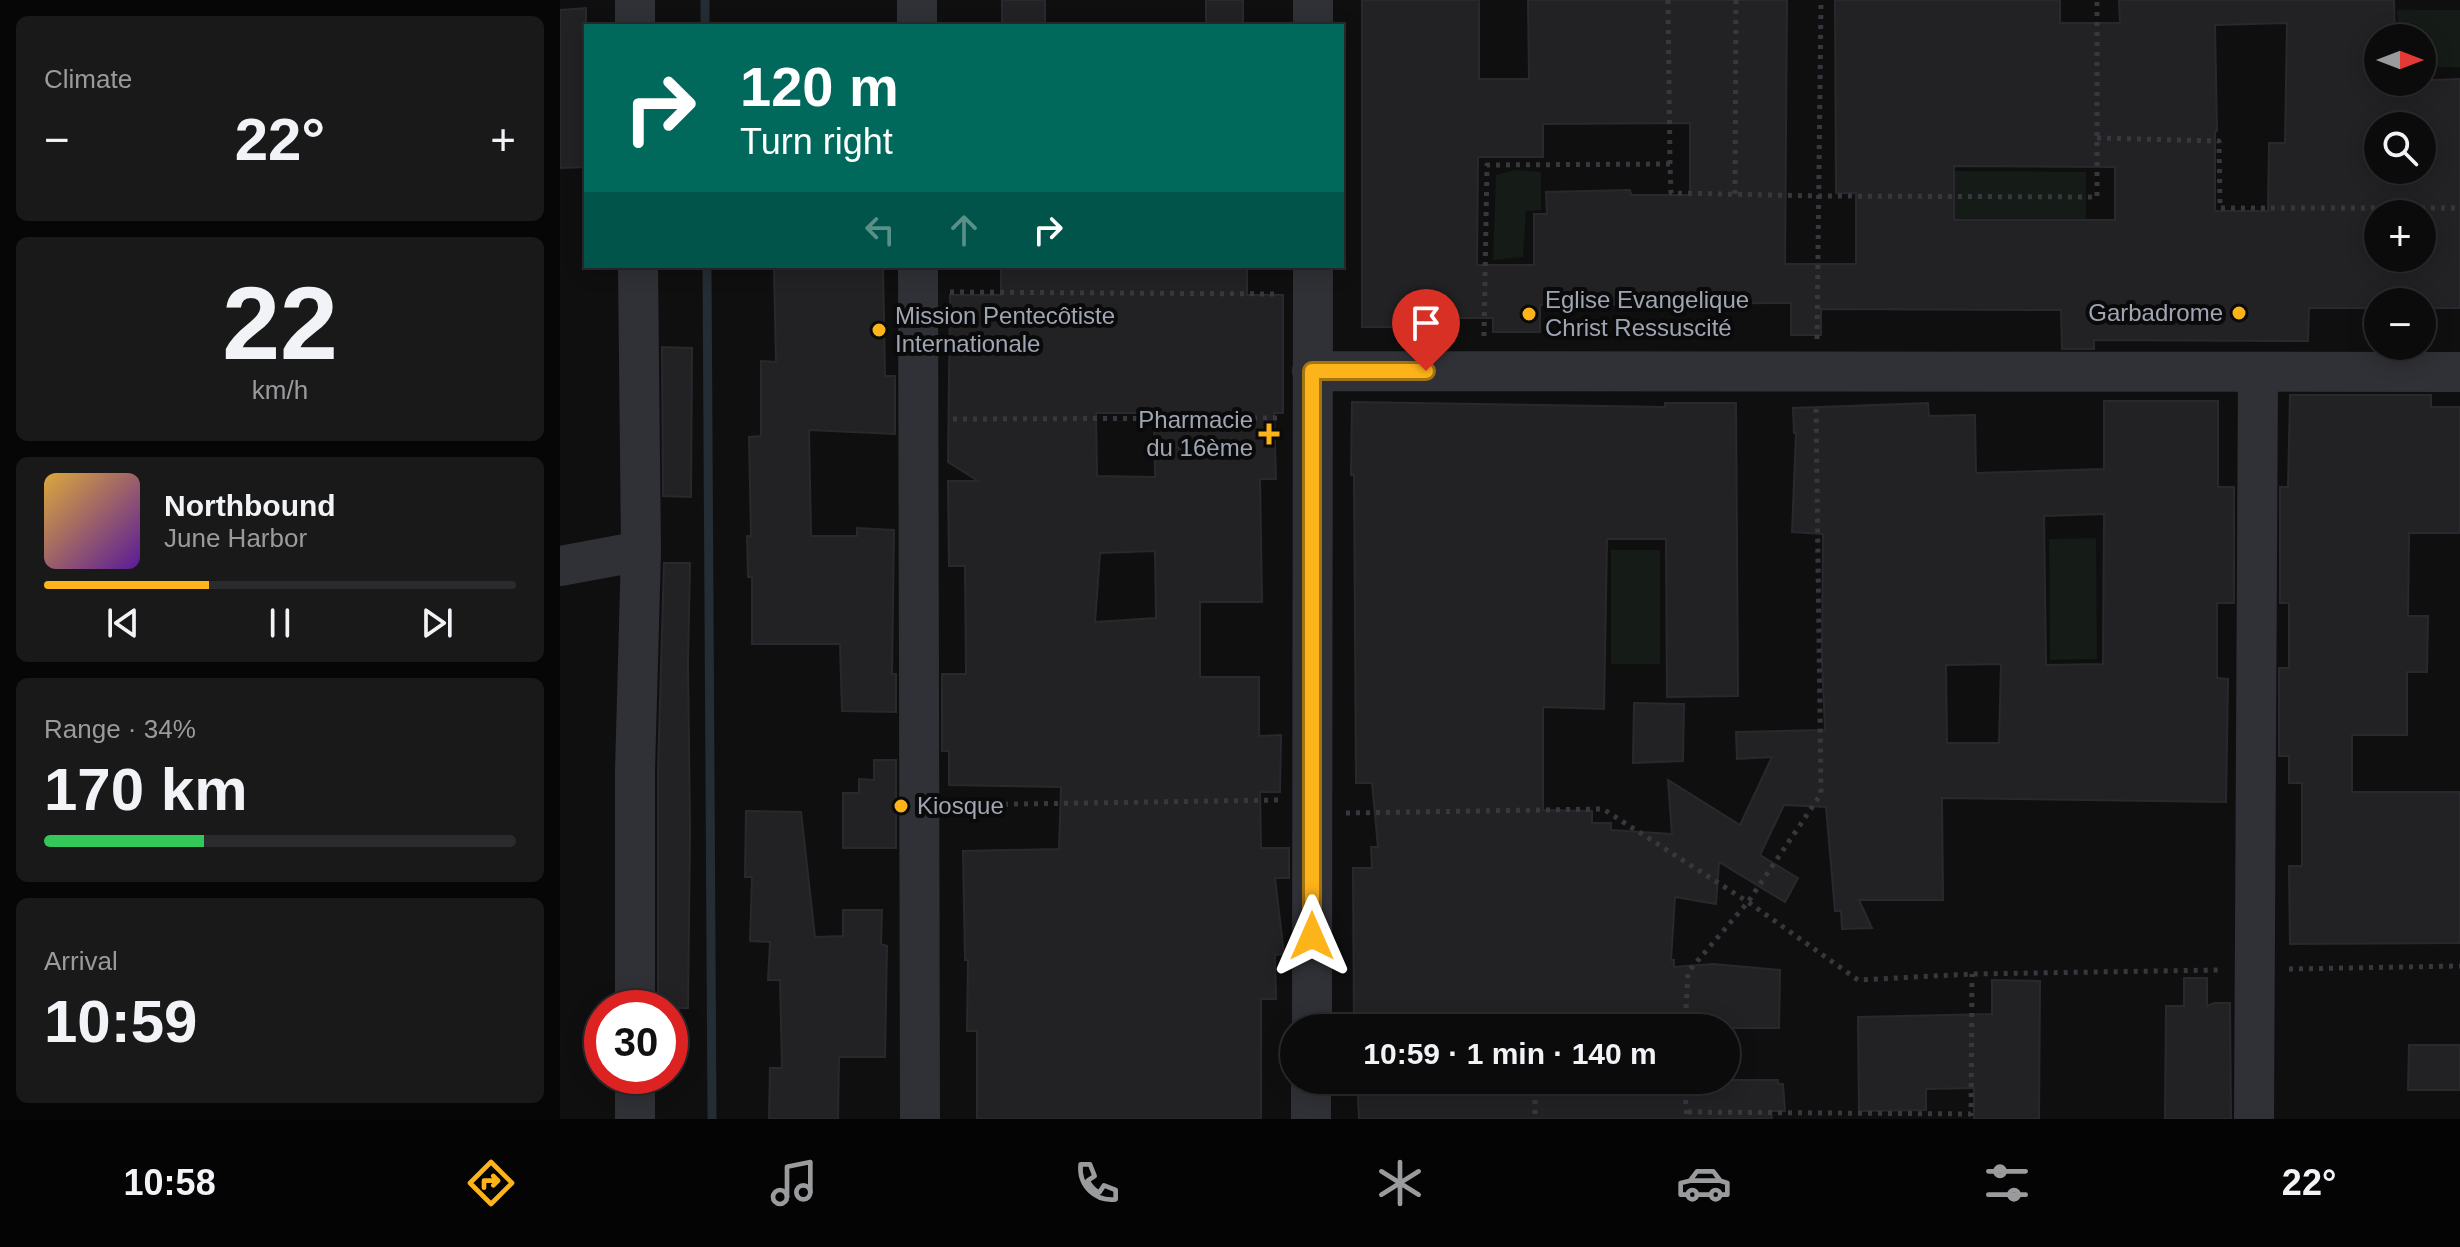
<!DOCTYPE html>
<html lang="en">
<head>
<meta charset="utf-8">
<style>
	:root { --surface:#0b0b0c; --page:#19191a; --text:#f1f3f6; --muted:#9a9b9d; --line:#2b2b2d; --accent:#fdb31a }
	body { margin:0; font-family:Arial,sans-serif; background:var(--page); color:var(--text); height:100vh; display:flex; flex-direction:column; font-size:30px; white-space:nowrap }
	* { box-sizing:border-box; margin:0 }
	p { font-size:26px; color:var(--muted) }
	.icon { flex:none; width:44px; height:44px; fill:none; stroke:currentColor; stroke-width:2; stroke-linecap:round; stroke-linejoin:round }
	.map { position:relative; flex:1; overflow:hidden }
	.side { display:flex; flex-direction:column; gap:16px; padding:16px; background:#060607; width:560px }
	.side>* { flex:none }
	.banner { position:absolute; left:24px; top:24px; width:760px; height:244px; border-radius:0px; box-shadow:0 4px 20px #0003,0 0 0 2px var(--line); background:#00695c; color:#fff; overflow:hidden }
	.needle { width:52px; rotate:90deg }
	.controls { position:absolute; left:1804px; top:24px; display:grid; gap:16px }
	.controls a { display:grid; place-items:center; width:72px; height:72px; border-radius:50%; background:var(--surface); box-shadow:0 4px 20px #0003,0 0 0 2px var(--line); font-size:40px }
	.speed { position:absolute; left:24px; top:990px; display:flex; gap:16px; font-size:40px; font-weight:700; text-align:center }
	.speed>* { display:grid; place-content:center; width:104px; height:104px; border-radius:50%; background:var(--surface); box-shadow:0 4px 20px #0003,0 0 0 2px var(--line); line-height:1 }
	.speed .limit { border:12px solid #d22; background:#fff; color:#111 }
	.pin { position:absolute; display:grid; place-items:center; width:68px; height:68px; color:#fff; margin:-82px -34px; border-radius:50% 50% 50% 0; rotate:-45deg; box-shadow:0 0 8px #0007 }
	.pin .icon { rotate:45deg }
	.me { position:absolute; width:88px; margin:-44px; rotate:0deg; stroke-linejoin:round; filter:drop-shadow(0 0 6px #0008) }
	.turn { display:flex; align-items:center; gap:28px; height:168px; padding:0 24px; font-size:36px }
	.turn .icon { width:104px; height:104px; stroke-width:2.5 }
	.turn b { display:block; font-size:56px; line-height:68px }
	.lanes { display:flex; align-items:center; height:76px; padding:0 24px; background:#0003; justify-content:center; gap:40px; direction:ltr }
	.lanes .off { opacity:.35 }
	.big { font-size:60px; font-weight:700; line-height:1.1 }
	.side .widget { flex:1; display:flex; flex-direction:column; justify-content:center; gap:12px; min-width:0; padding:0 28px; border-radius:12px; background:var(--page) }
	.side .dial { align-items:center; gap:0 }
	.dial b { font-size:104px; line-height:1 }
	.song { display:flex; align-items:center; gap:24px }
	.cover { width:96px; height:96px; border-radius:12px; background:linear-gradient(135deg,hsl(40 70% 55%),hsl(270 70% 35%)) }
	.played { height:8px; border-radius:4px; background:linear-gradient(90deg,var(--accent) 35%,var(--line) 35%) }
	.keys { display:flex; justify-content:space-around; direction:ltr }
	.heat { display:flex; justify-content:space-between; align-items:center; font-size:44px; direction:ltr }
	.charge { height:12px; border-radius:6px; background:linear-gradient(90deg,#34c759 34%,var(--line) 0) }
	.trip { position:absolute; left:720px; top:1014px; width:460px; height:80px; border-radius:40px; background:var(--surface); box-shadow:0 4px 20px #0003,0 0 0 2px var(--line); font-weight:700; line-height:80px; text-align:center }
	.menu { display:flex; height:128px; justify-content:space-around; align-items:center; background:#040405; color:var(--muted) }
	.menu .icon { width:56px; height:56px }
	.menu .current { color:var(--accent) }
	.menu b { font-size:36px; color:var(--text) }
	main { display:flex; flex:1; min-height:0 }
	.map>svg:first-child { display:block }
</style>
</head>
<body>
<main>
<section class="side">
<div class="widget"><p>Climate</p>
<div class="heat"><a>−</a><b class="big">22°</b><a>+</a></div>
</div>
<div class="widget dial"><b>22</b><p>km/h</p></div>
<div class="widget">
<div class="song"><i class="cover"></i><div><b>Northbound</b><p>June Harbor</p></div></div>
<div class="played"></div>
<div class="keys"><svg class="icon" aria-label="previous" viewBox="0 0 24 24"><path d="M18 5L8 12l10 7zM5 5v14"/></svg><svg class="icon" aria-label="pause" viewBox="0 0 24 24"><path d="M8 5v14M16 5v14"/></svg><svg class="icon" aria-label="next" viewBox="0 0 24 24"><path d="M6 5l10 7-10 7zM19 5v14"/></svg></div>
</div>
<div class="widget"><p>Range · 34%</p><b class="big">170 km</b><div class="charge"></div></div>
<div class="widget"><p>Arrival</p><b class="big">10:59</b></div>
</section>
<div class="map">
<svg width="1900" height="1119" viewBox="0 0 1900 1119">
	<rect width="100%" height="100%" fill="#0f0f10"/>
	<!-- green -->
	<path fill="#151b16" d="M1837,10H1900V67H1862V38H1838Z
		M955,170L981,172V210L966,211L963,257L933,260L936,175Z
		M1393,171L1526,172V219H1393Z
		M1536,538L1537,659L1490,660L1489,539Z
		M1051,550H1100V664H1051Z"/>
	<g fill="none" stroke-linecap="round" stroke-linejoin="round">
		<!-- stream -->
		<path stroke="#252d34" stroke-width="9" d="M145,0V26
			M147,266L152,1119"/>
	</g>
	<!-- building -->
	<path fill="#222225" stroke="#29292d" stroke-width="2" fill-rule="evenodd" d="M442,0H485V26H442Z
		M646,0H683V26H646Z
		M802,0H919V79H969L968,0H1227L1225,264H1296V193H1276L1275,0H1500V23H1560L1559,0H1834L1835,38H1818V82L1900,79V308H1862V302H1818V308H1749L1748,341L1534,340V349H1502L1501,310L1261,309V335H1231V303L980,305V332H933V318H864V327H802ZM1727,23L1725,143H1709L1708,211H1655V131H1657L1655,25ZM1130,123V195H1071L1070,190L986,192L987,214H974V265H917L918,157H983V124ZM1818,126H1862V170H1818ZM1394,166L1555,167V220H1394ZM1818,214H1862V258H1818Z
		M26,8V167L0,168V10Z
		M214,266H323L325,376H335V434L249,430L251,536H297V528L334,530L332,674H336V712L282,711L280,644H192V577H188L187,536H191L189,437L201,436V361L216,362Z
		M441,266H687V295H723V413H714L716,479H700L702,602H640V677H699V736L721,735L720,792H700L701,848H729V878H715L724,954L715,955L716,999H701V1119H417V1031H407L408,960H405L403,851L499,849L501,787L389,785V751H382V674H406L405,566H389L388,481H418L388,462L390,295H441ZM536,413H594L595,477L537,476ZM595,551L596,618L535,622L540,553Z
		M102,347L132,348L131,497L103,496Z
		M1730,395H1871V407H1900V533H1849L1848,616H1868L1867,672H1847V735H1792V792H1900V943L1730,944L1729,866H1742V783H1729V756H1719V668H1729V603H1720V487H1728Z
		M1544,401H1658V487H1674V603H1657V678L1668,679L1666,802L1382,798L1383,900H1299L1312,928L1282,929L1281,911H1275L1266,807L1224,805L1200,855L1238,878L1225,902L1159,862L1156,904L1115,897L1111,960H1114V967L1153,964L1220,970L1219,1028H794L793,868H812L811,847H818L812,783H796L794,475H791L792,402L1105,407V403H1176L1178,696L1107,697L1106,539H1047L1044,709L983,707V810L1032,811V823H1051V830L1112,834L1108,780L1180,825L1212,757L1177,759L1176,732L1265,730L1262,660L1263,534L1232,532L1236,433H1234L1233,408L1368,403L1369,416L1415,415L1416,473L1544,469ZM1544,514L1543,664L1486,665L1484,516ZM1441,664L1439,743H1387L1386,665Z
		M104,563H130L128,663L130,830L128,1008H98V771Z
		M1074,703L1124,704L1123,761L1073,763Z
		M314,760H336V848H283V793H299V779L314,780Z
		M186,811L241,812L255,937L283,936V910H322L321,944L327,946L325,1057H279L278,1119H209L210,1068H222L220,980H208L210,942L190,941L192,877H185Z
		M1624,978H1647V1006L1654,1003H1670L1671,1119H1605L1606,1006H1624Z
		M1432,980L1480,981L1479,1119H1414V1088L1366,1089V1110L1299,1111L1298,1017L1432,1014Z
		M1849,1045H1900V1090H1848Z
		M797,1080L1135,1083V1080H1218V1084H1223L1225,1111H1211L1212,1119H799Z"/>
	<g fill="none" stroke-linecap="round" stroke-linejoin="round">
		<!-- path -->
		<path stroke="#36383d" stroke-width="5" stroke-dasharray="4 6" stroke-linecap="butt" d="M1108,0L1110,164
			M1537,138L1659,141L1660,208H1900
			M1175,194L1176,0
			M390,292L720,294
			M924,336L927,165L1110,164L1111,193L1260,196L1537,197V0
			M1257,339L1261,0
			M393,419L719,418
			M394,805L720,800
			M786,813L1043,809L1188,902L1298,980L1412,974L1659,970
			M1729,969L1900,966
			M1125,1028L1128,972L1188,902L1261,794L1256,405
			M975,1080V1119
			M1124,1080L1127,1119
			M1128,1112L1411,1114L1412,974"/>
		<!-- minor -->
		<path stroke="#303136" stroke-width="40" d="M75,0V26
			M357,0V26
			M753,26V0
			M358,266L360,1119
			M752,371L1900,372
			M0,566L81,551
			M75,1008V771L81,551L78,266
			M752,1028L753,266
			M75,1119V1076
			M751,1119V1080
			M1694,1119L1698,373"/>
	</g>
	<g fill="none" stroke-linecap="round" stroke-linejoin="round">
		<!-- route casing -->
		<g stroke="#a47411" stroke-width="20">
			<path id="route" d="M752,936V371H866"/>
		</g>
		<!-- route -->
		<use href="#route" stroke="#fdb31a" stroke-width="14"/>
	</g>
	<!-- markers -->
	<g fill="#fdb31a" stroke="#0a0a0b" stroke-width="3">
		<circle cx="1679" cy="313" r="8"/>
		<circle cx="969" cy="314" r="8"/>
		<circle cx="319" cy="330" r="8"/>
		<path d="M705 422h8v8h8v8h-8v8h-8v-8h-8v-8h8z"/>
		<circle cx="341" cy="806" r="8"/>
	</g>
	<g text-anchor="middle" stroke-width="8" stroke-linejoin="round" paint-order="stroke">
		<!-- poi labels -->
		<g font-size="24" fill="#9fa5b3" stroke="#0a0a0b" text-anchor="start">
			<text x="985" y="308">Eglise Evangelique<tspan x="985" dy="28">Christ Ressuscité</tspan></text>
			<text x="1663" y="321" text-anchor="end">Garbadrome</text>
			<text x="335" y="324">Mission Pentecôtiste<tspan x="335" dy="28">Internationale</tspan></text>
			<text x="693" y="428" text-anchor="end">Pharmacie<tspan x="693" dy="28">du 16ème</tspan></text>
			<text x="357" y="814">Kiosque</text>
		</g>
	</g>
</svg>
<div class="controls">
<a><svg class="needle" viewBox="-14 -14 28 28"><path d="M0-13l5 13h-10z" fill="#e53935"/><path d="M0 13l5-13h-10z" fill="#9a9b9d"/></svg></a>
<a><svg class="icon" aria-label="search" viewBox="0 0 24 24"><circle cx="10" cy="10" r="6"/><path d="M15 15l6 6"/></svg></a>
<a>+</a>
<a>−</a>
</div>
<div class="speed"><div class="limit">30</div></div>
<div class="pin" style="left:866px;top:371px;background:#d93025"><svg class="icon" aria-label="arrive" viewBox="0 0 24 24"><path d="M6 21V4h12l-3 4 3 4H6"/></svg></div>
<svg class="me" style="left:752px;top:936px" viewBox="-20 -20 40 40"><path d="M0-17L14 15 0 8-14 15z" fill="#fdb31a" stroke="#fff" stroke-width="4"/></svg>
<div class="trip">10:59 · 1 min · 140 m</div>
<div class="banner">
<div class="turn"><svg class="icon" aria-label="right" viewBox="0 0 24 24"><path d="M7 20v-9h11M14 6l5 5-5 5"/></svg><div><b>120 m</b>Turn right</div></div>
<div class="lanes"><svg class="icon off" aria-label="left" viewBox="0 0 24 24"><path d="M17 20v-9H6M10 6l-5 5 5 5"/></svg><svg class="icon off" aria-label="ahead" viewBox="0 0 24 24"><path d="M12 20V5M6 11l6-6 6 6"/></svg><svg class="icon" aria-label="right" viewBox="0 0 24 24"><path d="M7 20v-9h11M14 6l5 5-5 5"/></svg></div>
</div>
</div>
</main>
<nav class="menu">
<b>10:58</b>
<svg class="icon current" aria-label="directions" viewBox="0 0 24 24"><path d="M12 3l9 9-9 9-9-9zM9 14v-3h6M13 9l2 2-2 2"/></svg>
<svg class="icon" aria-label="music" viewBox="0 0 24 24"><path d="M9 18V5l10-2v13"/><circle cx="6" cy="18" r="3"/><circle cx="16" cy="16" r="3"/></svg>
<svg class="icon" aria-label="phone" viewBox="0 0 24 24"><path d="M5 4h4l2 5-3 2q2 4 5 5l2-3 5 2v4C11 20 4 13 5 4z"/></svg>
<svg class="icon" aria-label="climate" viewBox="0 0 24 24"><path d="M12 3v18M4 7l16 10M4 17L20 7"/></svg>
<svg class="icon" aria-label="car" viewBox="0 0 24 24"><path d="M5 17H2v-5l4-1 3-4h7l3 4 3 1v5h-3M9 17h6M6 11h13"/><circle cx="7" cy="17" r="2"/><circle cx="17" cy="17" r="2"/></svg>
<svg class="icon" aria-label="filters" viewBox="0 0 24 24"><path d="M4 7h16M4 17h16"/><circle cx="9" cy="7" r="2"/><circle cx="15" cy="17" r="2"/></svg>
<b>22°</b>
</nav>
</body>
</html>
